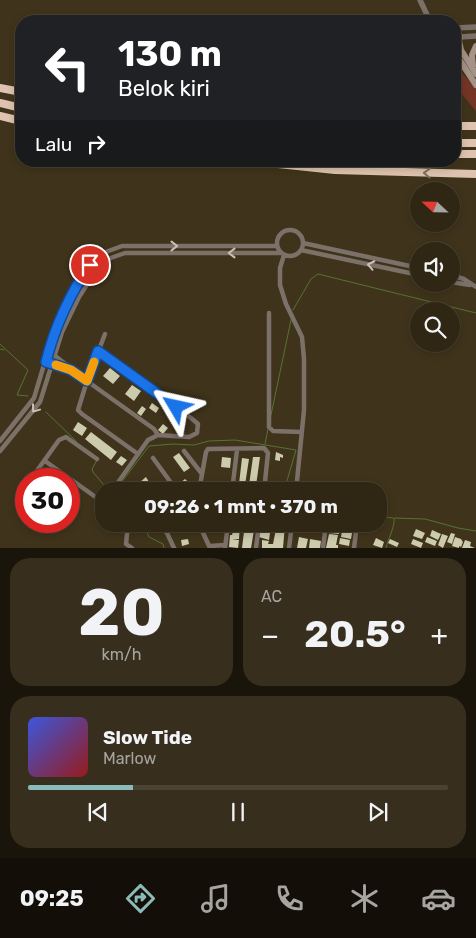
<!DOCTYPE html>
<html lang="id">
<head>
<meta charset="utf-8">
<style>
	:root { --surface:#2f2614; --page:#372e1d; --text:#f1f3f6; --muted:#a7a5a0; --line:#4a4334; --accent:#8bbbb9 }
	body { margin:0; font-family:Rubik,sans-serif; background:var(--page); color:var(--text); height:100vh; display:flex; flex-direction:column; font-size:19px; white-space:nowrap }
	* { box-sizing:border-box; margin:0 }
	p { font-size:16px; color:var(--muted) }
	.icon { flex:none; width:28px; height:28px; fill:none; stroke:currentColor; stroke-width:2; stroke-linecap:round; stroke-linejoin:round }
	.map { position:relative; height:548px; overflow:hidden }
	.sheet { display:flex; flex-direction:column; gap:10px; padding:10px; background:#1a150b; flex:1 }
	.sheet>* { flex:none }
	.guide { position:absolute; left:15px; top:15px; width:446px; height:152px; border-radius:20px; box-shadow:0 2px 8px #0003,0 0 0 1px var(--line); background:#202124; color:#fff; overflow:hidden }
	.needle { width:32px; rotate:292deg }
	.controls { position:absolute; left:410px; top:182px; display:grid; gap:10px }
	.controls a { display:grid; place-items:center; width:50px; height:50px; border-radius:50%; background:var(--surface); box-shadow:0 2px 8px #0003,0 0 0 1px var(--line); font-size:25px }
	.speed { position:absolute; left:15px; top:468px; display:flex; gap:10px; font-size:25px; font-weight:700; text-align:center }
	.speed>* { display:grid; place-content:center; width:65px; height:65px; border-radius:50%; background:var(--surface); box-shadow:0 2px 8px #0003,0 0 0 1px var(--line); line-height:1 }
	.speed .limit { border:8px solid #d22; background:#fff; color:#111 }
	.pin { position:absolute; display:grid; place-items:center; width:42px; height:42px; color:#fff; margin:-21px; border:2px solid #fff; border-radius:50%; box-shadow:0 1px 5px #0007 }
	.me { position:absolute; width:55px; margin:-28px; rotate:306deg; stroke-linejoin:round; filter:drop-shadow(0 0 4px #0008) }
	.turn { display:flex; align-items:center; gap:18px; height:105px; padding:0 20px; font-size:22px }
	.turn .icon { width:65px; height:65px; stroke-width:2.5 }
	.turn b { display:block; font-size:35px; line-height:42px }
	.then { display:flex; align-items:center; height:48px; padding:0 20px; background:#0003; gap:10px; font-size:19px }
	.big { font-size:38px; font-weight:700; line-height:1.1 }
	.sheet .card { flex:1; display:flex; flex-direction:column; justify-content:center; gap:8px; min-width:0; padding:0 18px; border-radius:20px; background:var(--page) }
	.sheet .dial { align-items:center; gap:0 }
	.dial b { font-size:65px; line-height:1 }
	.song { display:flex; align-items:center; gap:15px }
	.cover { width:60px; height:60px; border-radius:8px; background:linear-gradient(135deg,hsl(230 70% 55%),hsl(0 70% 35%)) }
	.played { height:5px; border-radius:2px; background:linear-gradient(90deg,var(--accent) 25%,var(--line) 25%) }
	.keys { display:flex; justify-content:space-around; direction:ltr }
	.heat { display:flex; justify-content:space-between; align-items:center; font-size:28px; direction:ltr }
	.sheet .tiles { flex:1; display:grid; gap:10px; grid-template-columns:1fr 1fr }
	.card:last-child { grid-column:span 2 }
	.trip { position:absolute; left:95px; top:482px; width:292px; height:50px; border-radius:20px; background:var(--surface); box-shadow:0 2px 8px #0003,0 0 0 1px var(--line); font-weight:700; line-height:50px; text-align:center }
	.tabs { display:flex; height:80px; justify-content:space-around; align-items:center; background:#130f08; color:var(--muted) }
	.tabs .icon { width:35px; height:35px }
	.tabs .active { color:var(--accent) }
	.tabs b { font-size:22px; color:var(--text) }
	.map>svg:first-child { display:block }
</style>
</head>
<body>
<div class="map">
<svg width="476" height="548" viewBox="0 0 476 548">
	<rect width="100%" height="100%" fill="#3f331b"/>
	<!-- green -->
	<path fill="#743525" d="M455,65L476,89V111L455,86Z"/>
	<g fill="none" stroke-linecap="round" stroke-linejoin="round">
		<!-- stream -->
		<path stroke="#557430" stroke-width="1" d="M293,310L311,279L318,274L476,313
			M0,344L28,370L17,395L28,396
			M0,349L4,350
			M46,412L76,441
			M271,415L291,320
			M265,444L268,429
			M97,460L92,469L93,472L108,490
			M115,491L149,446L173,444L194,445L209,441L235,440L296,450L284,491
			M379,516L393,518
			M143,524L149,537L163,544L164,548
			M386,548C388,538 395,528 394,518L425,519L458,528L476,531"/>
	</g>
	<!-- building -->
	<path fill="#cccbad" d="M110,368L120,376L113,384L103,376Z
		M132,385L141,391L134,401L125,394Z
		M152,403L159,408L156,413L149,408Z
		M142,406L146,409L141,416L137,413Z
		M78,422L87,428L82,436L73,430Z
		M163,424L168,428L163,434L158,430Z
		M91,432L117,452L111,460L85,439Z
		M276,452L283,455V458L280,457V461L275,460Z
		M179,453L190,468L184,472L173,457Z
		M121,456L127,460L122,466L116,462Z
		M222,457L231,458L230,468L221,467Z
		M253,457H260L256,486L249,485Z
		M242,458L249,459L245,485L239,484Z
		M146,477L149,482L143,486L140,482Z
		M185,479L189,483L183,488L180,483Z
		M235,524H240L239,539H232L239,540L238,548L229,547L230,535H232Z
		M245,524H252L251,530H254L251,548H242Z
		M261,524H274L273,528L261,527Z
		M277,524L285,525L283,548H262V540L269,541L268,544H273Z
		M330,524L340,525L339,534L329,533Z
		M416,529L425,533L422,539L413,536Z
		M432,530L441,534L438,540L430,536Z
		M342,531L352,533L351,539L341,537Z
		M260,532L270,533L269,540L259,537Z
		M451,533L455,534L452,544L447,542Z
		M329,534L338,535L336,545H338V548H326Z
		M442,534L448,536L443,548L438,545Z
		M299,537L308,539L306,548H297Z
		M427,537L437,541L435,546L425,542Z
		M455,537L461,539L463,542L461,547L459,546V548L452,546Z
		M340,538L350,540L349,546L339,544Z
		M376,538L384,542L382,548L373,545Z
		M188,539L189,544L182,546L181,540Z
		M310,539L321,541L320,548H309Z
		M390,539L399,543L397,547L388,543Z
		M413,539L423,543L421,548L411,544Z
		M465,540L471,542L470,546L475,548H462Z"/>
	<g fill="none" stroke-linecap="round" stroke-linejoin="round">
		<!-- minor -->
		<path stroke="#7c7169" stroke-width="4.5" d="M277 243a13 13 0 1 1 26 0a13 13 0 1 1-26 0Z
			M303,243L419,268
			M301,250L419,275
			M284,255L280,268V285L286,304L302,337L304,359V410L296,491
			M451,275L464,279L476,287
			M451,282L470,285
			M269,313V427L273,431L302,432
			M98,351L191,418L198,424L197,433L189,437L158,435L154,429L87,381L105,334
			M54,355L87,381L78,410L82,414L138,454
			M52,363L70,370
			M0,441L34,398L52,338L78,281L90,265L103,253L122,246H277
			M0,451L40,402L62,332L79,297L97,269L108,259L125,253H281
			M184,451L202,474
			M153,458L177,491
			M45,461L104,503
			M36,472L59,440L66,437L97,459
			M133,488L135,491
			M112,491L148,440L158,435
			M199,491L206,452L208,449L264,448L268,453L264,491
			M232,491L237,450
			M128,524L126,544L132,548
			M160,524L167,533L174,548
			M199,524L210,548
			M210,546L225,545
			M225,548L228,524
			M256,548L259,524
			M289,548L292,524
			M323,548L326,524
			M354,548L357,524"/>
		<!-- tertiary -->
		<path stroke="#7c7169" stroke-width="5.5" d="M420,0L430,21
			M456,28L476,27
			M460,37L476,36"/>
		<!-- secondary -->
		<path stroke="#a49386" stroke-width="6" d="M455,27C461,33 461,42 455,48
			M459,41L461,50L476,74
			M455,53L476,85
			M473,66L472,55L476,46"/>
		<!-- motorway -->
		<path stroke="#dec4b0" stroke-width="8" d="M0,88L21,92
			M0,103L21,108
			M0,116L21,121
			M455,126H476
			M455,143H476
			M455,154H476
			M249,161L335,170L476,174"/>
	</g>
	<!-- one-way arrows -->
	<defs><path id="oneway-chevron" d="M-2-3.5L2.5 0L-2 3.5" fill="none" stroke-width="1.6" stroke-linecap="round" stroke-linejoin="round" transform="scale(1.25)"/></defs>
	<use stroke="#807060" href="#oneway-chevron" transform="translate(427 173) rotate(-178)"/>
	<g stroke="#c9c1b5">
		<use href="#oneway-chevron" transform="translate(174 246)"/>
		<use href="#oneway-chevron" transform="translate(232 253) rotate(-180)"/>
		<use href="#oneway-chevron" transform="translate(371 265) rotate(-168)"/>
		<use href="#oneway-chevron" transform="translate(35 409) rotate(127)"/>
	</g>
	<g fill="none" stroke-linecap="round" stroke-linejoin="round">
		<!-- route casing -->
		<g stroke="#114b97" stroke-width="12">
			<path id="route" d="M90,265C70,293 54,329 46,362L71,370L87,381L98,351L176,407"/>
		</g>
		<!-- route -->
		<use href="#route" stroke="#1a73e8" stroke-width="9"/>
		<!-- slow -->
		<path stroke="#f59e0b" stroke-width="9" d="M56,365L71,370L87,381L94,362"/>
	</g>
</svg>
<div class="controls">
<a><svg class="needle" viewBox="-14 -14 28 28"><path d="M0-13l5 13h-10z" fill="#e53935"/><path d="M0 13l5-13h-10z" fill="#a7a5a0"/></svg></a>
<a><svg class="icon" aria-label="sound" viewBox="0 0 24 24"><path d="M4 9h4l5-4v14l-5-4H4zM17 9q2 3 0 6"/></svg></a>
<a><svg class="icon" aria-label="search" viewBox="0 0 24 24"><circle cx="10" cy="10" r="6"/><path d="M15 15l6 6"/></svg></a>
</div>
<div class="speed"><div class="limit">30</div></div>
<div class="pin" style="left:90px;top:265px;background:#d93025"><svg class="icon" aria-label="arrive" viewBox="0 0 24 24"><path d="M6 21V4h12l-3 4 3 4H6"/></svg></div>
<svg class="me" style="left:176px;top:407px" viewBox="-20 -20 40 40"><path d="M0-17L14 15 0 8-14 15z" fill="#1a73e8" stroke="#fff" stroke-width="4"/></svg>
<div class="trip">09:26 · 1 mnt · 370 m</div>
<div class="guide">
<div class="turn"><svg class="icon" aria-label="left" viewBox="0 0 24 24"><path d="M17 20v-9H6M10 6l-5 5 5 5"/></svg><div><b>130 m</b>Belok kiri</div></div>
<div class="then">Lalu<svg class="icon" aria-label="right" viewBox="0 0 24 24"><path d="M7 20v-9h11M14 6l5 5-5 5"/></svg></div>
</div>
</div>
<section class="sheet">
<div class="tiles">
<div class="card dial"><b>20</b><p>km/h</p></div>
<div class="card"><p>AC</p>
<div class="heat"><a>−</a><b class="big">20.5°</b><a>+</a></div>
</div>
<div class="card">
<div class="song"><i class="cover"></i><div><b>Slow Tide</b><p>Marlow</p></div></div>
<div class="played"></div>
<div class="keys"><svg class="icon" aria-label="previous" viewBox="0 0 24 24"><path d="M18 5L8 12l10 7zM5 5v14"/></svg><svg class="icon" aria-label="pause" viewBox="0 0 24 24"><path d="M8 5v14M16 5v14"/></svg><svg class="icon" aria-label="next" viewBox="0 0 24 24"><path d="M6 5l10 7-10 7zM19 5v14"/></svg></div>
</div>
</div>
</section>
<nav class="tabs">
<b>09:25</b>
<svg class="icon active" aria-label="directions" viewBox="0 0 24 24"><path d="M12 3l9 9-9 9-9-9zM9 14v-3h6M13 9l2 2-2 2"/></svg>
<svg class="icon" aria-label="music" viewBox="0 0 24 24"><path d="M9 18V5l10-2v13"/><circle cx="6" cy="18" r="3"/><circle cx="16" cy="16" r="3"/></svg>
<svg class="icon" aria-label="phone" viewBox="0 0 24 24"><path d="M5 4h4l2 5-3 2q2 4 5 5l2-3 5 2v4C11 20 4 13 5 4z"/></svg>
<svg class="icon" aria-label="climate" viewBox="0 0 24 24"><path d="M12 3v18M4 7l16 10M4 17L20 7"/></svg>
<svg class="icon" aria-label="car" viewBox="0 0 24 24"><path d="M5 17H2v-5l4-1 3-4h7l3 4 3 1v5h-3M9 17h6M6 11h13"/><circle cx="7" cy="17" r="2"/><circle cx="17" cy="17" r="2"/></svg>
</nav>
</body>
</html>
